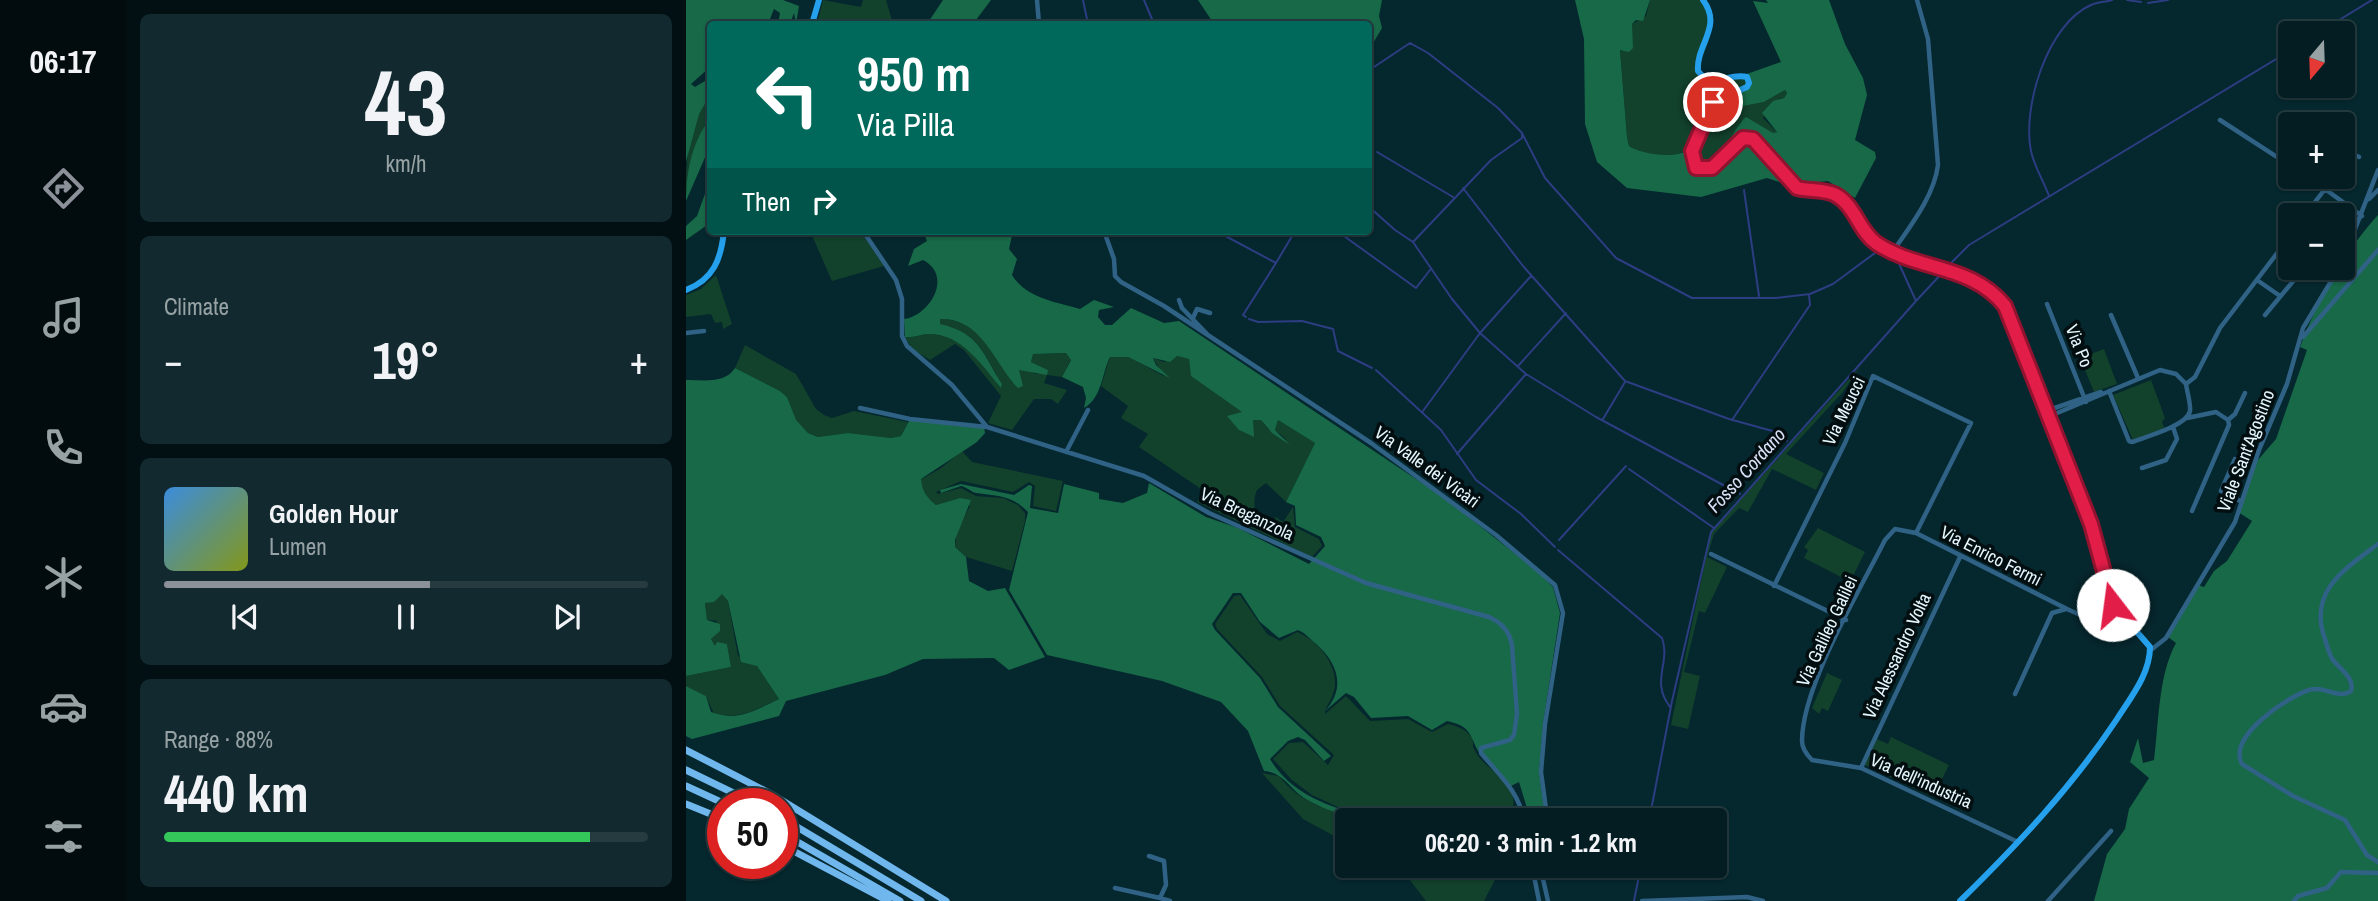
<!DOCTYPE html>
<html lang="en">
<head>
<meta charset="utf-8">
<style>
	:root { --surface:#041d22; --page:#122a2f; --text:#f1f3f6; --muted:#97a2a5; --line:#253b40; --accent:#8c9099 }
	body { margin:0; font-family:"Archivo Narrow",sans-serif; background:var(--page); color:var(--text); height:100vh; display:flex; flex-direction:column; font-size:26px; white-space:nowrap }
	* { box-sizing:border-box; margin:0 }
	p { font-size:23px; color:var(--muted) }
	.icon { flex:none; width:38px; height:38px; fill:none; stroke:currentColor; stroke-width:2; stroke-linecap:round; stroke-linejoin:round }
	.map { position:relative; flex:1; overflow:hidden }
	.drawer { display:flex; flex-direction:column; gap:14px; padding:14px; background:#021013; width:560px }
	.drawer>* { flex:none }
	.hud { position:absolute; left:21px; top:21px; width:665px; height:214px; border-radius:7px; box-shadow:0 2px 5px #0004,0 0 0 2px var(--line); background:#00695c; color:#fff; overflow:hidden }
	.needle { width:46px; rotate:199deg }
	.controls { position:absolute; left:1592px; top:21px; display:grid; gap:14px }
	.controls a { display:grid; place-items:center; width:77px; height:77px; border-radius:7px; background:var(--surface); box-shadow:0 2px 5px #0004,0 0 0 2px var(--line); font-size:35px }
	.speed { position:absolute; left:21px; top:788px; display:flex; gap:14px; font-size:35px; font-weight:700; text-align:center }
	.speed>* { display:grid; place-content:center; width:91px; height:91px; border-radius:50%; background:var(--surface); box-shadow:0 2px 5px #0004,0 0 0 2px var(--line); line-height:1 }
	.speed .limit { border:10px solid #d22; background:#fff; color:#111 }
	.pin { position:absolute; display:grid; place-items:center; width:60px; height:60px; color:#fff; margin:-30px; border:4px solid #fff; border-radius:50%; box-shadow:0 2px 7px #0007 }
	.me { position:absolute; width:77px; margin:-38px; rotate:345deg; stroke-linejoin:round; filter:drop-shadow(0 0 5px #0008) }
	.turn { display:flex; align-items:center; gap:24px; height:147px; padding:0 35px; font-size:32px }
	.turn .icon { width:91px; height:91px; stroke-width:2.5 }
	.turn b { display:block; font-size:49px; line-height:60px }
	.then { display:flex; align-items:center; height:66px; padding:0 35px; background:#0003; gap:14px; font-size:26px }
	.big { font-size:52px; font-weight:700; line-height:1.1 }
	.drawer .card { flex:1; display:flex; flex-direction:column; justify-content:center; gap:10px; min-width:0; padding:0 24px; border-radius:10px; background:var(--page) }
	.drawer .dial { align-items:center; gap:0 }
	.dial b { font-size:91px; line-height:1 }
	.song { display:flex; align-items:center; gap:21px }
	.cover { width:84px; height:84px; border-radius:10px; background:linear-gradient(135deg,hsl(210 70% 55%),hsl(70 70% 35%)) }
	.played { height:7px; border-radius:4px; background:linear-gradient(90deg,var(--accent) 55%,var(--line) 55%) }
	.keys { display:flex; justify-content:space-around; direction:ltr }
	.heat { display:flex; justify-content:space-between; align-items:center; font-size:38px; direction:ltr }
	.charge { height:10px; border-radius:5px; background:linear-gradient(90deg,#34c759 88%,var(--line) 0) }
	.trip { position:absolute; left:649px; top:808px; width:392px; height:70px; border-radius:7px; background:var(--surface); box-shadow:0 2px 5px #0004,0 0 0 2px var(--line); font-weight:700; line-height:70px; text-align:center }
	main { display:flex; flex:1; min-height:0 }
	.dock { display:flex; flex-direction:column; width:126px; justify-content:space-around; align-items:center; background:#020c0e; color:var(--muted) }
	.dock .icon { width:49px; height:49px }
	.dock .selected { color:var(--accent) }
	.dock b { font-size:32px; color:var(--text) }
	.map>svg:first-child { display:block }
</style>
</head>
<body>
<main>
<nav class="dock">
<b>06:17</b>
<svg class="icon selected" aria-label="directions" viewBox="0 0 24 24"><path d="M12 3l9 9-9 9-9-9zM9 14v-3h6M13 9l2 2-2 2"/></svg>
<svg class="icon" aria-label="music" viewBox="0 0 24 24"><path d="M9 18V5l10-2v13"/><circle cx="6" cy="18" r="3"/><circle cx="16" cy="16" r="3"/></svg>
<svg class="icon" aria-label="phone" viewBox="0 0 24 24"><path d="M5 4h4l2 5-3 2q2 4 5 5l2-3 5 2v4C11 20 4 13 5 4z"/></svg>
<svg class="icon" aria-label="climate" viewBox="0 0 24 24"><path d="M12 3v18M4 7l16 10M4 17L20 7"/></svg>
<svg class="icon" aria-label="car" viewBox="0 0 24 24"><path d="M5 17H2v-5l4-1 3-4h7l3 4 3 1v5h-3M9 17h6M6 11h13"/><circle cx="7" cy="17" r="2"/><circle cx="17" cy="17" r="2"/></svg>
<svg class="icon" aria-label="filters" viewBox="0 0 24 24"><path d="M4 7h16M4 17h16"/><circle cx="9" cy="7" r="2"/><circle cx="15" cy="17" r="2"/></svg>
</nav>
<section class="drawer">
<div class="card dial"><b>43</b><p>km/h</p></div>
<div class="card"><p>Climate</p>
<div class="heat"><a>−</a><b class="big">19°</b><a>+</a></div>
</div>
<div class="card">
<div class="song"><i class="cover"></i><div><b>Golden Hour</b><p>Lumen</p></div></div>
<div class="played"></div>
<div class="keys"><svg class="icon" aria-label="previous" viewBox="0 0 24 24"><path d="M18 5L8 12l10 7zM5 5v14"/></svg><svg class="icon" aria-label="pause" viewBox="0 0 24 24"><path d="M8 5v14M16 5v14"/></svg><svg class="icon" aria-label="next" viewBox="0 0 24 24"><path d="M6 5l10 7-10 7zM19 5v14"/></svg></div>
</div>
<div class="card"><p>Range · 88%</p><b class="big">440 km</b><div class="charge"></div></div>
</section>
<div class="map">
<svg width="1692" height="901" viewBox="0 0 1692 901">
	<rect width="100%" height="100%" fill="#05272e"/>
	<!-- green -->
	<path fill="#12412c" d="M137,0L175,7L177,0H200L207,24H131Z
		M964,0H1019C1033,29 1022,39 1013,67L1016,74L1031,80L1054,74L1065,83L1037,98L1032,86L1021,89L1012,96L1014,115L1007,124L1005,146C992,161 957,157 943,146L941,137L934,49L937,51L946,24L960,16Z
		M1099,90L1101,93L1098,98L1093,99L1077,118L1091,132L1087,134L1055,121C1046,136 1035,166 1014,160V150L1026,112L1078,102Z
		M24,95V119C8,139 5,165 0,190C0,161 3,118 24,95Z
		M124,231H174L198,266L146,281Z
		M30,275L46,324L37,329L36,322L29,323L25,314L0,317V295L15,289Z
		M254,319C289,318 313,355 327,383L333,378L332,370L339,369L350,374L362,370L345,362L347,354L380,353L385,359L376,377L361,375L358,383L381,390L372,404L365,399H348L326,430L302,423L315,396L278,350L269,344L244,360L226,349L219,337C227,338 233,335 240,334C275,333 295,363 315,387L316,384C296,352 294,333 253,324Z
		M59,345L110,374L130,409L138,415L146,418L168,411L222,422L215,436L205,438L162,433L133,437L122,433L109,420L101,397L94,391L49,368Z
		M1418,349L1431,384L1408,392L1394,358Z
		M431,355L442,357L478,376L467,358L478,362L491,356L503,359L504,366L535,397L557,412L553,430L567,436V419L575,420L582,429L601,440L589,430L592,420L629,443L600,502L580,483L571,490C565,505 569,517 582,526L590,517L597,522L607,507L609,527L633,539L636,546L626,557L511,502L518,491L453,447L462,434L435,418L442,406L415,386L424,357Z
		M1175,366L1156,393L1100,454L1138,473L1130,490L1086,469L1062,512L1053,508L1028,534L1021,557L1041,567L1019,613L1013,611L998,672L1014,676L1002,729L985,725L1025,532Z
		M1465,380L1479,418L1476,422L1479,429L1447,440L1427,395Z
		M276,451L286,462L377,481L370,511L347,506L349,486L343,482L327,492L275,481L250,492L252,494L275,488L290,496L317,498L332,505L339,513V521L326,571L280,557L269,547L271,529L284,506L274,498L250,505C241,498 236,491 234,480L255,468Z
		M1132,528L1179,552L1166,578L1155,577L1118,558L1122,550L1118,547Z
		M36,593L42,601L52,656L71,666L93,699C66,711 59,718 28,714L20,696L0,686V676L45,667L41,644L29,646L25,639L31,621L21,620L19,603Z
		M554,595L581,634L594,641L611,632C634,641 656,670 647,694C645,702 639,706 639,714L660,696L684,721L722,719L746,732L762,724C771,726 780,729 786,738C788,741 786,745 788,749C797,770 832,779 827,807L791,821H697L654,808L626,795L606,780L587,759L603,743L617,742L642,765L648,755L594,706L576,677L531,629L529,624L548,596Z
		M1141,673L1156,680L1142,711L1136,708L1133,714L1126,708Z
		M1205,737L1263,765L1247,797L1179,765L1191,739L1202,744Z
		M576,773L593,776C616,806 646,810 682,821H662L661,843L617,819Z
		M713,866H830L829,876L812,874L798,901H740Z"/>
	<!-- forest -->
	<path fill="#176947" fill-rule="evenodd" d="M0,0H97L113,6L110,24L108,13L104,24L99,22L92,24L94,13L88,9L82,24H24V67L5,84L9,87L24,78V95L13,114L0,162Z
		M257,0H305L287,24H241Z
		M512,0H696L693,16L696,28L683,50L682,24H528Z
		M889,0H964L957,21L950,20L946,24L947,48L943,52L934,50L941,137L943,146C953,154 999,162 1005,145C1009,133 1005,126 1014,114L1010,106L1012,96L1032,86L1037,90V97L1061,88L1058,75L1095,62L1067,1L1082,3L1080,0H1143L1159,44L1177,78L1181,95L1169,140L1189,152L1190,158L1169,198L1142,181L1102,185L1081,178L1015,197L941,188L911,162L899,124L898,39ZM1099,90L1101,93L1098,98L1087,101L1076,113L1091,132L1087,133L1060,117C1045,129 1038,166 1014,160V150L1026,112L1078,102Z
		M24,119V146L0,201C0,173 6,141 24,119Z
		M24,180V223L0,240V226L11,216Z
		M1692,215V901H1408L1421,854L1439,829L1443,809L1463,778L1444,762L1452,738L1457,763L1468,760C1473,722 1472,676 1490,643L1482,637L1512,585L1518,587L1528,571L1541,561L1566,521L1552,512L1571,461L1590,439L1621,350L1614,347C1629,305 1662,247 1692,215Z
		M237,231H327L323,249L331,259L326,275C340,298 369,302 394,309L408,300L428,307L413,310L412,317L419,325H426L445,308L478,323L493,321L757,497L851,571L867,587L874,613L857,724L853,772L858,809L856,821H845L833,782L825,786C816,774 798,762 791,749C783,732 783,726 761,721L746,730L722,716L685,718L668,697L660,693L639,711C661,687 651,662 629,643C623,638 619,633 612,630L593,638L574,622L555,593H547L526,624L529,630L574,678L592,707L645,756L638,761L619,740L612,737L602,741L584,759C607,798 652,809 693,821C670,821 638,810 618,798C603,788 597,772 578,771L562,731L535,702L476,681L361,655L323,590L342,512C326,495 311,496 290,493C285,492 281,487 275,486L255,493L254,490L275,484L328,495L343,485L346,486L344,508L372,513L378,484L413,493V499L437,503L461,493L463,483L520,517L552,528L623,564L639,546L635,537L610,525L609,506L600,502L629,443L592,420L589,430L604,445L586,433L575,420H567L568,437L553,430L541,416L556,412L505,376L503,359L491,356L484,362L467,358L470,365L484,378L442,357H424C416,373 416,398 398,408L400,398L397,387L376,377L385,360L380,353L347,354L345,362L362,370L361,375L333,370L337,386L332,388C308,363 296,318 254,319V324C294,333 296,353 316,384L315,388C295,364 275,333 241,334C233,335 227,338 219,337L218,319C243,316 268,276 237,260L222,266L228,249L241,241Z
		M49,368L94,391L101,397L110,420L122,433L132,437L162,433L205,438L215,436L224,419L298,427L299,433L291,442L235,479C236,491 241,498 250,505L274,498L285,500L269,540V547L280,557L283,581L302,591L319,588L359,657L323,670L308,658L237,659L199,675L100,701L93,716L6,739L0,736V686L20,696L25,712C52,722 69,710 93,699L71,666L55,662L42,601L36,594L28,602L19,603L21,620L34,624V631L25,639L29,646L31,642L41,644L45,667L0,676V380C17,380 39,384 49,368Z"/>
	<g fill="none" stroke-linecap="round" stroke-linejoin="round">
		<!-- stream -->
		<path stroke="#2c3d82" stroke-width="2" d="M397,0L402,24
			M458,0L468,24
			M1441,0L1455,2
			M1462,3L1482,0
			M1632,33L1686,0
			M682,71L724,43L742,53L812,108L836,133L859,178L930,258L1006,298H1090L1124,294L1147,284L1193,250L1210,257L1230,301L1258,271
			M691,152L767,197
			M777,188L837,266L939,381L1043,419L1090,432L1101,441
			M1058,190L1073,296
			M1363,196C1358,182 1348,166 1345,151C1336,108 1361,24 1405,5C1411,2 1420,2 1426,0
			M682,206L709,230L727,242L805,160L836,138V134
			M530,231L590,263L557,315L560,317
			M651,231L730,288L744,270
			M727,242L766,299L794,333L845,276
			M590,263L609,231
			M1262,266L1283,245L1605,50
			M563,319L572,322L616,321L647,329L652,351L686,368
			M832,366L880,313
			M690,370L755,430L790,480L835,514L869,547
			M840,374L910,417L1054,494
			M737,411L794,333L840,374L771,454
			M917,419L939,382
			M1046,420L1124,305L1123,295
			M943,469L1028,528
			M873,540L940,466
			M872,550L976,638C985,663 964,681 984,707
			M963,821L986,701L1025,532L1230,301
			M948,901L955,866"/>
		<!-- minor -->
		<path stroke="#306286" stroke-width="4.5" d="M351,0L353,24
			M1534,120L1605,166
			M1657,152L1659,150L1673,157
			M1621,177L1639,189L1645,177
			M1683,199L1692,190
			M1619,215L1639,189L1676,216
			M177,231L210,280L216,299V336L221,346L266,385L301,427L458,476L523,513L680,583L803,617C816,623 823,631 826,645L831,714L828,735L824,740L795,748V753C813,775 833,791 838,821
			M418,231L428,259L429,276L435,282L478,306L685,443L810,535L869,585L877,613L859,724L855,772L860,809L858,821
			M1208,250C1225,225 1248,196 1252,165L1242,39L1231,0
			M1657,260L1692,170
			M1571,280L1594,296
			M493,300L496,308L521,334
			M1361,304L1400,402
			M1425,315L1452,378
			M1579,315L1618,268
			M507,318L511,309L524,313
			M0,333L18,331
			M1617,337L1692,250
			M1500,384L1509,377L1534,328L1605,235
			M1423,391L1443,441L1446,442C1459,437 1501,426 1504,411C1505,404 1501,392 1500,384
			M174,408L224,419L301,427
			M1360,411L1415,392
			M1364,416L1474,370L1490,374L1500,384
			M1501,418L1530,412L1542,420L1543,425L1506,511
			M1542,420L1549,414L1559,393
			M380,452L402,410
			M1549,459L1535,491L1556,502
			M1456,468L1480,460L1491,439L1487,427
			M1692,544C1657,570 1622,592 1639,639C1641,646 1643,654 1647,660C1654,669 1669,678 1665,691C1653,700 1637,685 1623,690C1601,697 1541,737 1556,764L1607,796L1659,820L1681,855L1692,862
			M1025,554L1160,620
			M1088,586L1159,443L1187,376L1285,423L1230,533
			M1465,650L1480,638L1549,522L1573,450L1601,384L1617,328L1653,268
			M1329,694L1366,613L1380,609
			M1175,768L1274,557
			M1332,842L1175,768L1126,760C1121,755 1116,748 1116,741C1116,686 1174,590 1199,540L1209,529L1230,533L1381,609L1437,634L1452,632
			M463,856L478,861L480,885L474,898L484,901
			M846,866L853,901
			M854,866L862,901
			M429,888L474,898
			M956,901L1061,897L1077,901
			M1362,901L1425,831
			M1608,901L1612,896L1641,888L1655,872L1692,873"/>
		<!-- major -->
		<path stroke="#25a0ec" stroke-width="6" d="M1017,0C1037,27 1010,44 1012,71C1026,90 1043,72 1061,77L1063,83L1061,87L1027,102L1006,151V164L1015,170L1032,165L1057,138L1067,139L1111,188L1150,195L1161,204L1181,235L1194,245L1298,283L1319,306L1352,382L1413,545L1425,602L1464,647C1464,674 1445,697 1431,719C1386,787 1332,844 1274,901
			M126,24L133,0
			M0,290C28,279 35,259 38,231"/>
		<!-- highway -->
		<path stroke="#6fb7ed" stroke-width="7" d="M0,750L87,795L260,901
			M0,770L68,803
			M0,786L37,803
			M0,804L37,819
			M96,818L235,901
			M96,833L214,901
			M96,845L202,901"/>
	</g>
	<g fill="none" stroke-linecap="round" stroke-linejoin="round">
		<!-- route casing -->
		<g stroke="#92132f" stroke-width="18">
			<path id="route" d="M1027,102L1006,151L1010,168H1026L1057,138L1067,139L1111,188C1123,191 1136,189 1148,194C1169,204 1172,230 1190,243C1231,271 1286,264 1319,306L1405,524L1427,605"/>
		</g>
		<!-- route -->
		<use href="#route" stroke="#e11d48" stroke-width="12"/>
	</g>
	<g text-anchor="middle" stroke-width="7" stroke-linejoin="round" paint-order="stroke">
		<!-- street labels -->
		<g font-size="18" fill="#e5f7fc" stroke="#030e11">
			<text transform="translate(1393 346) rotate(68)" y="6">Via Po</text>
			<text transform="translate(1158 411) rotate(-64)" y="6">Via Meucci</text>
			<text transform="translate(1560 451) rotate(-69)" y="6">Viale Sant'Agostino</text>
			<text transform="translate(741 467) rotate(36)" y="6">Via Valle dei Vicàri</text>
			<text transform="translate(561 514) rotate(25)" y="6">Via Breganzola</text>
			<text transform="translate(1305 556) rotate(27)" y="6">Via Enrico Fermi</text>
			<text transform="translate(1141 631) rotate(-65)" y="6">Via Galileo Galilei</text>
			<text transform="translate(1211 656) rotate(-65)" y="6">Via Alessandro Volta</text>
			<text transform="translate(1235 781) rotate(24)" y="6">Via dell'industria</text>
		</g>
		<!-- water labels -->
		<g font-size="19" font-style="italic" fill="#dbe2f7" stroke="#030e11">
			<text transform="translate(1060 470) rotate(-48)" y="7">Fosso Cordano</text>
		</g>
	</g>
</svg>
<div class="controls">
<a><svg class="needle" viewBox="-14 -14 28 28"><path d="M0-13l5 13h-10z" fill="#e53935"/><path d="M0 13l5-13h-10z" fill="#97a2a5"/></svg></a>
<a>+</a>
<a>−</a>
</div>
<div class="speed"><div class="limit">50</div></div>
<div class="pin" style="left:1027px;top:102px;background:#d93025"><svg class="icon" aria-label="arrive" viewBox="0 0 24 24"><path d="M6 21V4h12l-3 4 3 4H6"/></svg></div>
<svg class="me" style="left:1427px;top:605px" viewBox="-20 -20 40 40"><circle r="19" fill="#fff"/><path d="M0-13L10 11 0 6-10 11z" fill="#e11d48"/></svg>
<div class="trip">06:20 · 3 min · 1.2 km</div>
<div class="hud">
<div class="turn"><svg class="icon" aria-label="left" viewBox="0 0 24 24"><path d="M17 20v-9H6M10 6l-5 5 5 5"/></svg><div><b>950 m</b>Via Pilla</div></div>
<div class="then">Then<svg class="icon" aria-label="right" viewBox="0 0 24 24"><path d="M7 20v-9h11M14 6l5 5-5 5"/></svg></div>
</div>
</div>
</main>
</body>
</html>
